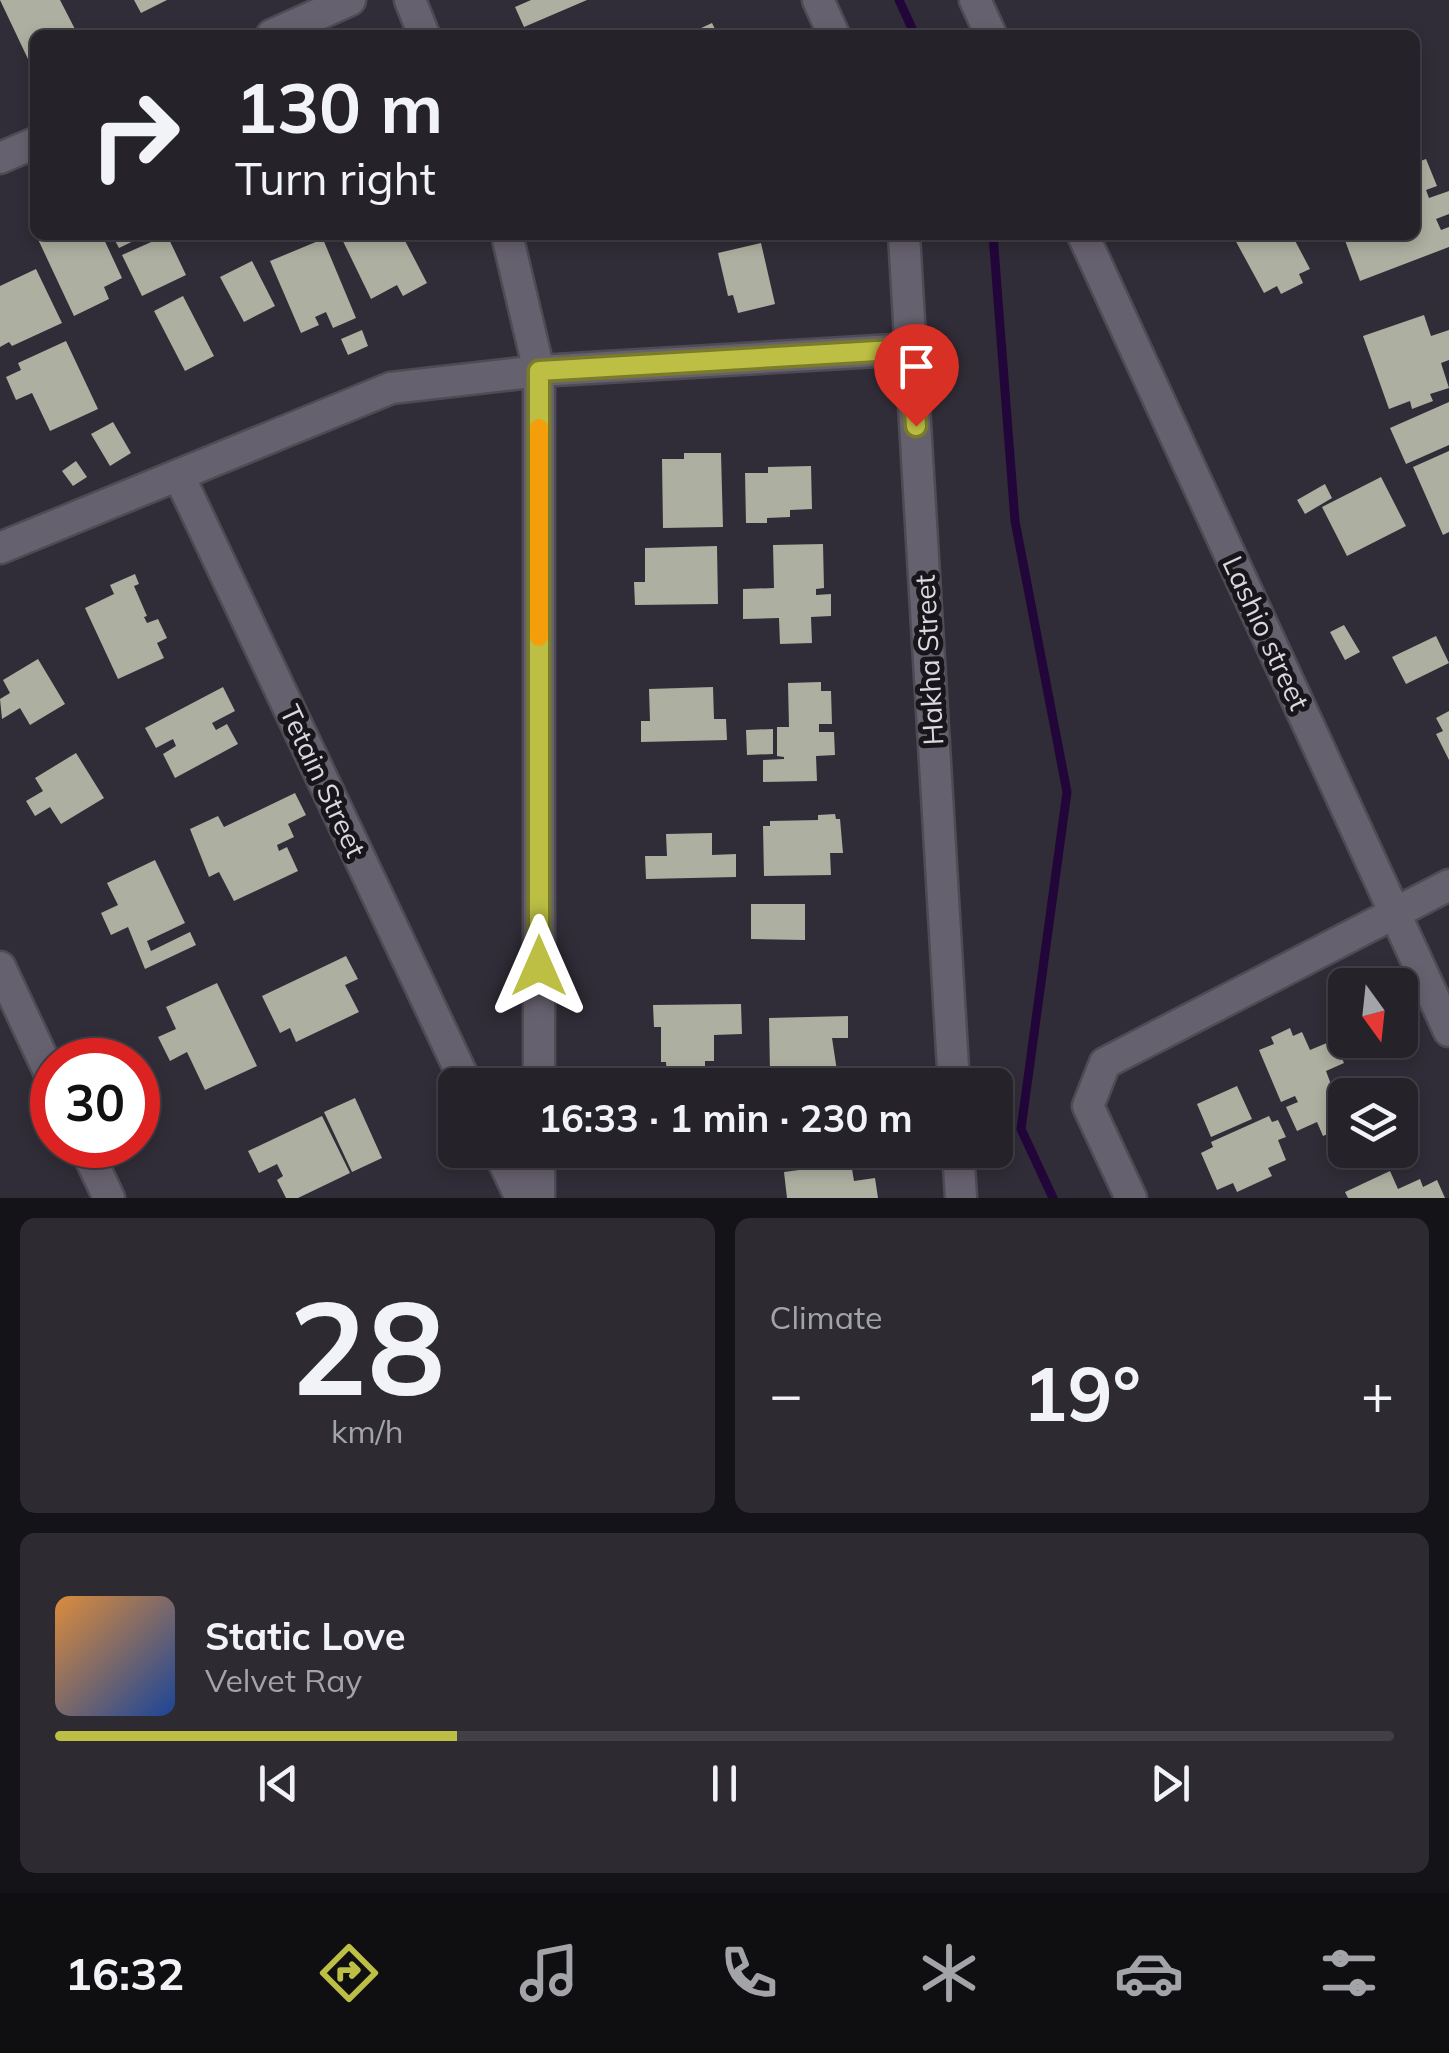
<!DOCTYPE html>
<html lang="en">
<head>
<meta charset="utf-8">
<style>
	:root { --surface:#25222a; --page:#2d2a32; --text:#f1f3f6; --muted:#a3a4a8; --line:#423f47; --accent:#bcbf43 }
	body { margin:0; font-family:Mulish,sans-serif; background:var(--page); color:var(--text); height:100vh; display:flex; flex-direction:column; font-size:38px; white-space:nowrap }
	* { box-sizing:border-box; margin:0 }
	p { font-size:32px; color:var(--muted) }
	.icon { flex:none; width:55px; height:55px; fill:none; stroke:currentColor; stroke-width:2; stroke-linecap:round; stroke-linejoin:round }
	.map { position:relative; height:1198px; overflow:hidden }
	.panel { display:flex; flex-direction:column; gap:20px; padding:20px; background:#141317; flex:1 }
	.panel>* { flex:none }
	.guide { position:absolute; left:30px; top:30px; width:1390px; height:210px; border-radius:15px; box-shadow:0 5px 15px #0003,0 0 0 2px var(--line); background:#25222a; color:var(--text); overflow:hidden }
	.needle { width:65px; rotate:165deg }
	.tools { position:absolute; left:1328px; top:968px; display:grid; gap:20px }
	.tools a { display:grid; place-items:center; width:90px; height:90px; border-radius:15px; background:var(--surface); box-shadow:0 5px 15px #0003,0 0 0 2px var(--line); font-size:50px }
	.speed { position:absolute; left:30px; top:1038px; display:flex; gap:20px; font-size:50px; font-weight:700; text-align:center }
	.speed>* { display:grid; place-content:center; width:130px; height:130px; border-radius:50%; background:var(--surface); box-shadow:0 5px 15px #0003,0 0 0 2px var(--line); line-height:1 }
	.speed .limit { border:15px solid #d22; background:#fff; color:#111 }
	.pin { position:absolute; display:grid; place-items:center; width:85px; height:85px; color:#fff; margin:-102px -42px; border-radius:50% 50% 50% 0; rotate:-45deg; box-shadow:0 0 10px #0007 }
	.pin .icon { rotate:45deg }
	.me { position:absolute; width:110px; margin:-55px; rotate:0deg; stroke-linejoin:round; filter:drop-shadow(0 0 8px #0008) }
	.turn { display:flex; align-items:center; gap:35px; height:210px; padding:0 40px; font-size:45px }
	.turn .icon { width:130px; height:130px; stroke-width:2.5 }
	.turn b { display:block; font-size:70px; line-height:85px }
	.big { font-size:75px; font-weight:700; line-height:1.1 }
	.panel .widget { flex:1; display:flex; flex-direction:column; justify-content:center; gap:15px; min-width:0; padding:0 35px; border-radius:15px; background:var(--page) }
	.panel .dial { align-items:center; gap:0 }
	.dial b { font-size:130px; line-height:1 }
	.song { display:flex; align-items:center; gap:30px }
	.cover { width:120px; height:120px; border-radius:15px; background:linear-gradient(135deg,hsl(30 70% 55%),hsl(220 70% 35%)) }
	.played { height:10px; border-radius:5px; background:linear-gradient(90deg,var(--accent) 30%,var(--line) 30%) }
	.keys { display:flex; justify-content:space-around; direction:ltr }
	.heat { display:flex; justify-content:space-between; align-items:center; font-size:55px; direction:ltr }
	.panel .tiles { flex:1; display:grid; gap:20px; grid-template-columns:1fr 1fr }
	.widget:last-child { grid-column:span 2 }
	.trip { position:absolute; left:438px; top:1068px; width:575px; height:100px; border-radius:15px; background:var(--surface); box-shadow:0 5px 15px #0003,0 0 0 2px var(--line); font-weight:700; line-height:100px; text-align:center }
	.tab-bar { display:flex; height:160px; justify-content:space-around; align-items:center; background:#0f0e11; color:var(--muted) }
	.tab-bar .icon { width:70px; height:70px }
	.tab-bar .selected { color:var(--accent) }
	.tab-bar b { font-size:45px; color:var(--text) }
	.map>svg:first-child { display:block }
</style>
</head>
<body>
<div class="map">
<svg width="1449" height="1198" viewBox="0 0 1449 1198">
	<rect width="100%" height="100%" fill="#312d38"/>
	<g fill="none" stroke-linecap="round" stroke-linejoin="round">
		<!-- stream -->
		<path stroke="#22063a" stroke-width="9" d="M899,0L915,35
			M993,235L1015,521L1067,792L1021,1129L1053,1198"/>
	</g>
	<!-- building -->
	<path fill="#adafa0" d="M0,0H60L78,35H35V56L28,59Z
		M134,0H167L141,13Z
		M531,0H587L524,27L515,7Z
		M712,23L718,35H686Z
		M1426,159L1437,186L1426,190L1429,198L1449,191V214L1436,219L1441,230L1449,227V247L1360,281L1343,235H1415V163Z
		M36,235H102L122,278L104,287L109,299L74,316Z
		M112,235H146L119,248Z
		M167,235L186,275L142,296L122,255Z
		M340,235H402L427,283L403,296L397,285L371,299Z
		M1240,235H1292L1310,269L1299,274L1303,283L1281,294L1277,286L1264,293L1234,238Z
		M323,239L356,318L333,328L326,312L315,317L319,325L301,333L270,261Z
		M761,243L775,304L738,313L733,295L728,296L718,253Z
		M252,261L275,306L244,322L220,277Z
		M36,269L62,323L12,346L9,342L0,347V286Z
		M183,296L214,356L185,371L154,311Z
		M1424,315L1431,336L1449,330V360L1441,363L1449,388L1430,394L1433,401L1412,409L1410,401L1389,409L1363,336Z
		M362,330L368,346L348,355L341,339Z
		M66,341L98,409L50,431L32,393L16,400L6,377L21,370L18,363Z
		M1449,402V445L1406,464L1390,428Z
		M113,422L131,453L110,466L91,434Z
		M1449,451V532L1443,535L1413,467Z
		M684,453H721L723,527L663,528L662,459H684Z
		M76,461L87,477L73,486L62,471Z
		M811,466L812,509L790,510V517L767,518V523H746L745,473H768V467Z
		M1381,477L1406,526L1347,556L1322,507Z
		M1325,484L1332,498L1305,514L1297,500Z
		M823,544L824,588L816,589V595L831,594V616L811,617L812,643L780,644L779,618L743,619V589L774,588L773,545Z
		M717,546L718,604L635,605L634,582H645V548Z
		M135,574L139,584L134,586L147,616L144,617L147,623L158,619L167,638L157,643L164,658L118,679L85,608L114,594L110,585Z
		M1344,625L1360,652L1345,660L1330,632Z
		M1436,636L1449,663L1406,684L1392,657Z
		M38,659L65,704L30,725L20,708L2,719L0,699L10,693L3,680Z
		M821,682V691H831L832,724H819V732H834L835,755L816,756L817,781L763,782V760L784,759V757L777,756V727H789L788,683Z
		M223,687L235,711L212,723L216,730L227,724L238,744L175,778L163,754L176,746L173,739L156,748L145,728Z
		M713,687L714,719H726L727,740L641,742V721H650L649,689Z
		M1449,711V760L1436,734L1443,731L1436,718Z
		M773,729V754L747,755L746,730Z
		M76,753L104,798L61,824L50,807L35,816L26,801L43,791L35,778Z
		M295,793L306,815L288,824L294,837L277,845L279,851L287,847L298,871L234,901L219,872L209,877L190,829L218,816L224,827Z
		M835,814L836,819H840L843,853H830L831,875L764,876L763,826H770V821L818,820V815Z
		M712,833V855L736,854V877L646,879L645,856H667L666,834Z
		M155,860L185,923L147,941L151,951L190,932L196,945L145,969L128,927L111,935L101,913L118,905L107,883Z
		M751,904H805V940L751,939Z
		M346,956L358,979L345,985L359,1012L296,1042L290,1028L280,1033L262,996Z
		M217,983L257,1066L205,1090L187,1052L170,1061L158,1037L176,1029L166,1007Z
		M741,1004L742,1034L714,1035V1061H705V1077L667,1078L666,1062H661V1027H654L653,1005Z
		M848,1016V1038H832L837,1071L770,1073L769,1018Z
		M1290,1028L1293,1036L1302,1032L1310,1050L1334,1040L1344,1063L1326,1071L1332,1087L1353,1078L1361,1095H1345V1127L1323,1136L1317,1122L1297,1131L1286,1107L1298,1102L1295,1096L1281,1102L1259,1050L1274,1044L1271,1037Z
		M1237,1086L1252,1119L1211,1137L1197,1104Z
		M355,1098L382,1158L352,1172L324,1112Z
		M322,1116L350,1173L298,1198H286L277,1180L283,1176L277,1164L259,1173L248,1151Z
		M1269,1116L1272,1122L1278,1120L1286,1137L1278,1140L1286,1160L1268,1168L1272,1176L1237,1192L1233,1183L1217,1190L1201,1153L1213,1147L1211,1142Z
		M766,1150H815V1152L767,1159Z
		M851,1163L854,1181L875,1178L878,1198H787L784,1172Z
		M1390,1171L1398,1189L1420,1179L1423,1187L1437,1180L1445,1198H1348L1345,1192Z"/>
	<g fill="none" stroke-linecap="round" stroke-linejoin="round">
		<!-- minor casing -->
		<g stroke="#4f4b54" stroke-width="35">
			<path id="minor" d="M410,0L424,35
				M818,0L834,35
				M975,0L991,35
				M272,35L350,0
				M0,158L35,143
				M507,235L539,371V1085
				M904,235L954,1085
				M1083,235L1449,1031
				M179,476L467,1085
				M0,548L391,388L539,371L911,349
				M0,967L52,1078
				M84,1145L109,1198
				M498,1150L521,1198
				M539,1150V1198
				M958,1150L961,1198
				M1131,1198L1088,1106L1105,1063L1449,885"/>
		</g>
		<!-- minor -->
		<use href="#minor" stroke="#66616e" stroke-width="30"/>
	</g>
	<g fill="none" stroke-linecap="round" stroke-linejoin="round">
		<!-- route casing -->
		<g stroke="#7a7c2c" stroke-width="25">
			<path id="route" d="M539,966V371L911,349L916,426"/>
		</g>
		<!-- route -->
		<use href="#route" stroke="#bcbf43" stroke-width="18"/>
		<!-- slow -->
		<path stroke="#f59e0b" stroke-width="18" d="M539,428V637"/>
	</g>
	<g text-anchor="middle" stroke-width="10" stroke-linejoin="round" paint-order="stroke">
		<!-- street labels -->
		<g font-size="28" fill="#dad7de" stroke="#18161b">
			<text transform="translate(1266 633) rotate(65)" y="10">Lashio street</text>
			<text transform="translate(929 660) rotate(-93)" y="10">Hakha Street</text>
			<text transform="translate(323 781) rotate(65)" y="10">Tetain Street</text>
		</g>
	</g>
</svg>
<div class="tools">
<a><svg class="needle" viewBox="-14 -14 28 28"><path d="M0-13l5 13h-10z" fill="#e53935"/><path d="M0 13l5-13h-10z" fill="#a3a4a8"/></svg></a>
<a><svg class="icon" aria-label="layers" viewBox="0 0 24 24"><path d="M12 4l9 5-9 5-9-5zM3 14l9 5 9-5"/></svg></a>
</div>
<div class="speed"><div class="limit">30</div></div>
<div class="pin" style="left:916px;top:426px;background:#d93025"><svg class="icon" aria-label="arrive" viewBox="0 0 24 24"><path d="M6 21V4h12l-3 4 3 4H6"/></svg></div>
<svg class="me" style="left:539px;top:966px" viewBox="-20 -20 40 40"><path d="M0-17L14 15 0 8-14 15z" fill="#bcbf43" stroke="#fff" stroke-width="4"/></svg>
<div class="trip">16:33 · 1 min · 230 m</div>
<div class="guide">
<div class="turn"><svg class="icon" aria-label="right" viewBox="0 0 24 24"><path d="M7 20v-9h11M14 6l5 5-5 5"/></svg><div><b>130 m</b>Turn right</div></div>
</div>
</div>
<section class="panel">
<div class="tiles">
<div class="widget dial"><b>28</b><p>km/h</p></div>
<div class="widget"><p>Climate</p>
<div class="heat"><a>−</a><b class="big">19°</b><a>+</a></div>
</div>
<div class="widget">
<div class="song"><i class="cover"></i><div><b>Static Love</b><p>Velvet Ray</p></div></div>
<div class="played"></div>
<div class="keys"><svg class="icon" aria-label="previous" viewBox="0 0 24 24"><path d="M18 5L8 12l10 7zM5 5v14"/></svg><svg class="icon" aria-label="pause" viewBox="0 0 24 24"><path d="M8 5v14M16 5v14"/></svg><svg class="icon" aria-label="next" viewBox="0 0 24 24"><path d="M6 5l10 7-10 7zM19 5v14"/></svg></div>
</div>
</div>
</section>
<nav class="tab-bar">
<b>16:32</b>
<svg class="icon selected" aria-label="directions" viewBox="0 0 24 24"><path d="M12 3l9 9-9 9-9-9zM9 14v-3h6M13 9l2 2-2 2"/></svg>
<svg class="icon" aria-label="music" viewBox="0 0 24 24"><path d="M9 18V5l10-2v13"/><circle cx="6" cy="18" r="3"/><circle cx="16" cy="16" r="3"/></svg>
<svg class="icon" aria-label="phone" viewBox="0 0 24 24"><path d="M5 4h4l2 5-3 2q2 4 5 5l2-3 5 2v4C11 20 4 13 5 4z"/></svg>
<svg class="icon" aria-label="climate" viewBox="0 0 24 24"><path d="M12 3v18M4 7l16 10M4 17L20 7"/></svg>
<svg class="icon" aria-label="car" viewBox="0 0 24 24"><path d="M5 17H2v-5l4-1 3-4h7l3 4 3 1v5h-3M9 17h6M6 11h13"/><circle cx="7" cy="17" r="2"/><circle cx="17" cy="17" r="2"/></svg>
<svg class="icon" aria-label="filters" viewBox="0 0 24 24"><path d="M4 7h16M4 17h16"/><circle cx="9" cy="7" r="2"/><circle cx="15" cy="17" r="2"/></svg>
</nav>
</body>
</html>
